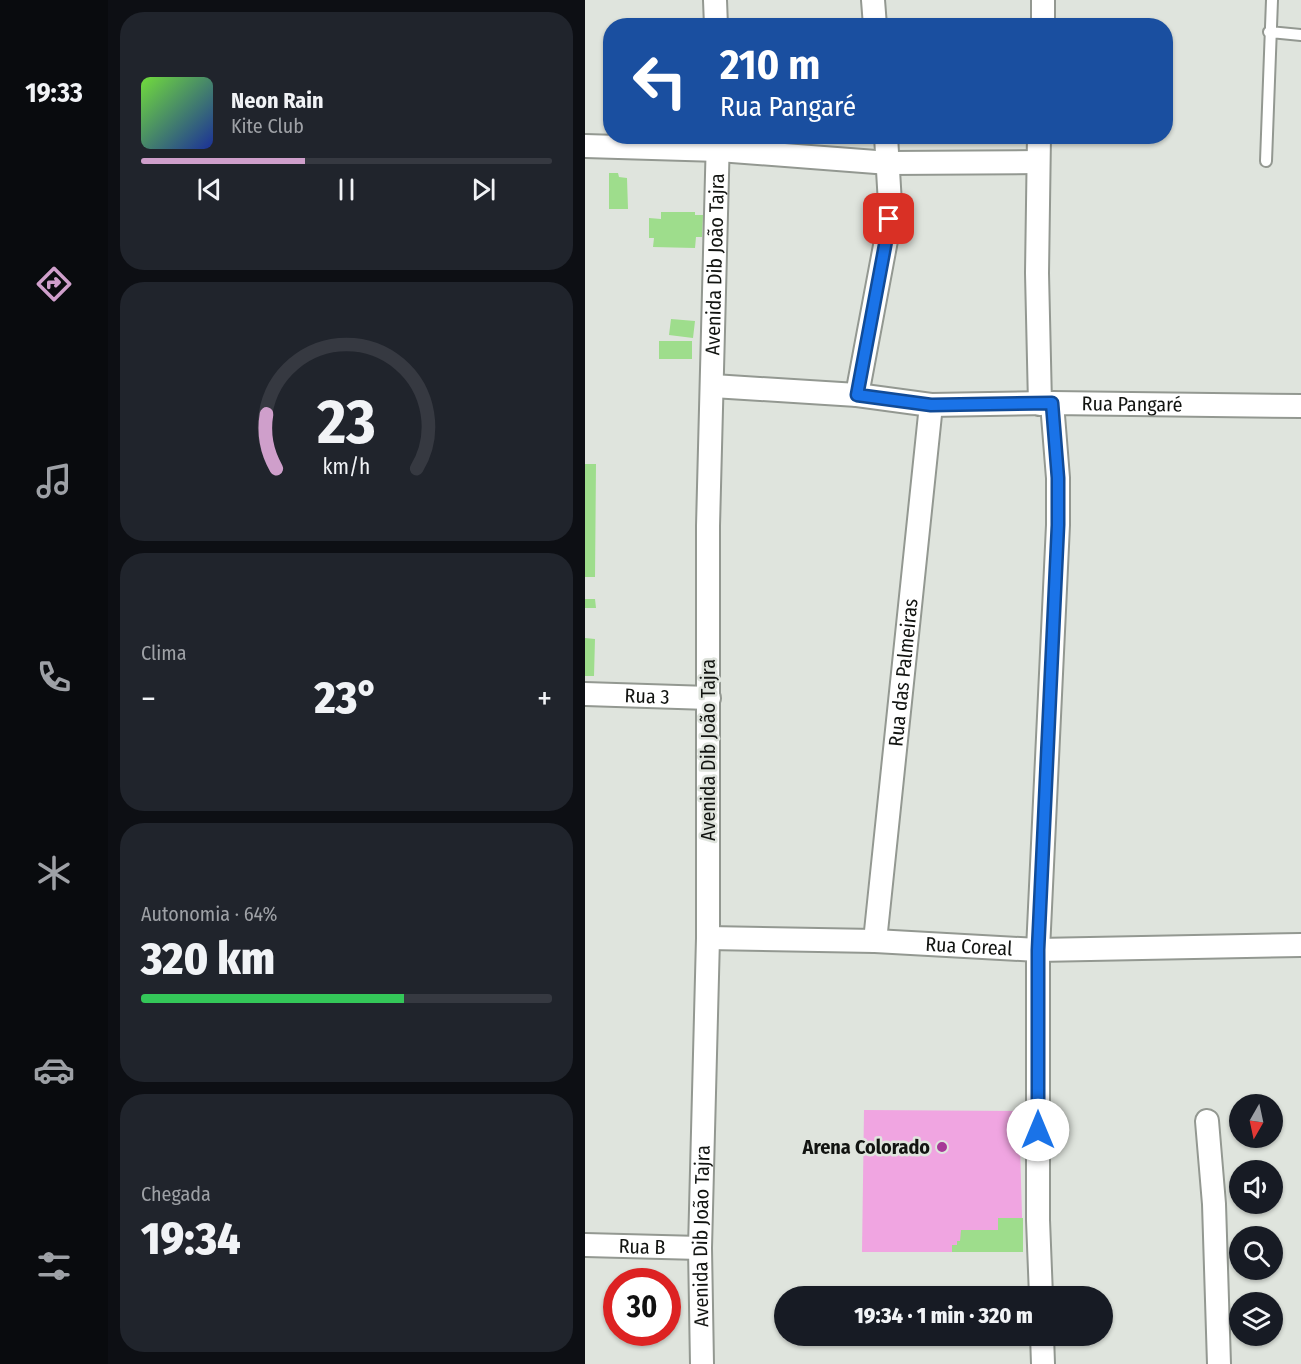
<!DOCTYPE html>
<html lang="pt">
<head>
<meta charset="utf-8">
<style>
	:root { --surface:#171b24; --page:#20242c; --text:#f1f3f6; --muted:#9ea1a6; --line:#363941; --accent:#cf9fcb }
	body { margin:0; font-family:"Fira Sans Condensed",sans-serif; background:var(--page); color:var(--text); height:100vh; display:flex; flex-direction:column; font-size:22px; white-space:nowrap }
	* { box-sizing:border-box; margin:0 }
	p { font-size:20px; color:var(--muted) }
	.icon { flex:none; width:33px; height:33px; fill:none; stroke:currentColor; stroke-width:2; stroke-linecap:round; stroke-linejoin:round }
	.map { position:relative; flex:1; overflow:hidden }
	.drawer { display:flex; flex-direction:column; gap:12px; padding:12px; background:#0d0f14; width:477px }
	.drawer>* { flex:none }
	.guide { position:absolute; left:18px; top:18px; width:570px; height:126px; border-radius:24px; box-shadow:0 2px 4px #0004; background:#1a4fa0; color:#fff; overflow:hidden }
	.needle { width:39px; rotate:189deg }
	.controls { position:absolute; left:644px; top:1094px; display:grid; gap:12px }
	.controls a { display:grid; place-items:center; width:54px; height:54px; border-radius:50%; background:var(--surface); box-shadow:0 2px 4px #0004; font-size:30px }
	.speed { position:absolute; left:18px; top:1268px; display:flex; gap:12px; font-size:30px; font-weight:700; text-align:center }
	.speed>* { display:grid; place-content:center; width:78px; height:78px; border-radius:50%; background:var(--surface); box-shadow:0 2px 4px #0004; line-height:1 }
	.speed .limit { border:9px solid #d22; background:#fff; color:#111 }
	.pin { position:absolute; display:grid; place-items:center; width:51px; height:51px; color:#fff; margin:-26px; border-radius:12px; box-shadow:0 3px 9px #0006 }
	.me { position:absolute; width:66px; margin:-33px; rotate:0deg; stroke-linejoin:round; filter:drop-shadow(0 0 4px #0008) }
	.turn { display:flex; align-items:center; gap:21px; height:126px; padding:0 18px; font-size:27px }
	.turn .icon { width:78px; height:78px; stroke-width:2.5 }
	.turn b { display:block; font-size:42px; line-height:51px }
	.big { font-size:45px; font-weight:800; line-height:1.1 }
	.drawer .tile { flex:1; display:flex; flex-direction:column; justify-content:center; gap:9px; min-width:0; padding:0 21px; border-radius:24px; background:var(--page) }
	.drawer .dial { align-items:center; gap:0 }
	.dial svg { height:156px; overflow:visible; fill:none; stroke:var(--line); stroke-width:7; stroke-linecap:round; text-anchor:middle }
	.dial text { fill:var(--text); stroke:none }
	.song { display:flex; align-items:center; gap:18px }
	.cover { width:72px; height:72px; border-radius:9px; background:linear-gradient(135deg,hsl(100 70% 55%),hsl(230 70% 35%)) }
	.played { height:6px; border-radius:3px; background:linear-gradient(90deg,var(--accent) 40%,var(--line) 40%) }
	.keys { display:flex; justify-content:space-around; direction:ltr }
	.heat { display:flex; justify-content:space-between; align-items:center; font-size:33px; direction:ltr }
	.charge { height:9px; border-radius:4px; background:linear-gradient(90deg,#34c759 64%,var(--line) 0) }
	.trip { position:absolute; left:189px; top:1286px; width:339px; height:60px; border-radius:30px; background:var(--surface); box-shadow:0 2px 4px #0004; font-weight:800; line-height:60px; text-align:center }
	main { display:flex; flex:1; min-height:0 }
	.tab-bar { display:flex; flex-direction:column; width:108px; justify-content:space-around; align-items:center; background:#090b0e; color:var(--muted) }
	.tab-bar .icon { width:42px; height:42px }
	.tab-bar .selected { color:var(--accent) }
	.tab-bar b { font-size:27px; color:var(--text) }
	.map>svg:first-child { display:block }
</style>
</head>
<body>
<main>
<nav class="tab-bar">
<b>19:33</b>
<svg class="icon selected" aria-label="directions" viewBox="0 0 24 24"><path d="M12 3l9 9-9 9-9-9zM9 14v-3h6M13 9l2 2-2 2"/></svg>
<svg class="icon" aria-label="music" viewBox="0 0 24 24"><path d="M9 18V5l10-2v13"/><circle cx="6" cy="18" r="3"/><circle cx="16" cy="16" r="3"/></svg>
<svg class="icon" aria-label="phone" viewBox="0 0 24 24"><path d="M5 4h4l2 5-3 2q2 4 5 5l2-3 5 2v4C11 20 4 13 5 4z"/></svg>
<svg class="icon" aria-label="climate" viewBox="0 0 24 24"><path d="M12 3v18M4 7l16 10M4 17L20 7"/></svg>
<svg class="icon" aria-label="car" viewBox="0 0 24 24"><path d="M5 17H2v-5l4-1 3-4h7l3 4 3 1v5h-3M9 17h6M6 11h13"/><circle cx="7" cy="17" r="2"/><circle cx="17" cy="17" r="2"/></svg>
<svg class="icon" aria-label="filters" viewBox="0 0 24 24"><path d="M4 7h16M4 17h16"/><circle cx="9" cy="7" r="2"/><circle cx="15" cy="17" r="2"/></svg>
</nav>
<section class="drawer">
<div class="tile">
<div class="song"><i class="cover"></i><div><b>Neon Rain</b><p>Kite Club</p></div></div>
<div class="played"></div>
<div class="keys"><svg class="icon" aria-label="previous" viewBox="0 0 24 24"><path d="M18 5L8 12l10 7zM5 5v14"/></svg><svg class="icon" aria-label="pause" viewBox="0 0 24 24"><path d="M8 5v14M16 5v14"/></svg><svg class="icon" aria-label="next" viewBox="0 0 24 24"><path d="M6 5l10 7-10 7zM19 5v14"/></svg></div>
</div>
<div class="tile dial"><svg viewBox="0 0 100 80">
<path d="M14 69A42 42 0 1 1 86 69"/>
<path d="M14 69A42 42 0 0 1 9 41" stroke="#cf9fcb"/>
<text x="50" y="56" font-size="32" font-weight="700">23</text>
<text x="50" y="72" font-size="11">km/h</text>
</svg></div>
<div class="tile"><p>Clima</p>
<div class="heat"><a>−</a><b class="big">23°</b><a>+</a></div>
</div>
<div class="tile"><p>Autonomia · 64%</p><b class="big">320 km</b><div class="charge"></div></div>
<div class="tile"><p>Chegada</p><b class="big">19:34</b></div>
</section>
<div class="map">
<svg width="716" height="1364" viewBox="0 0 716 1364">
	<rect width="100%" height="100%" fill="#dfe4dd"/>
	<!-- green -->
	<path fill="#f0a5e1" d="M279,1110L434,1111L438,1252H277Z"/>
	<!-- building -->
	<path fill="#9edd8c" d="M24,173H33L34,177L42,178L43,209H24Z
		M76,212H110V215H118L117,237H111L110,248L68,247L69,238H64V218L76,219Z
		M86,319L110,321L108,338L84,335Z
		M74,341H107V359H74Z
		M0,464H11L10,577H0Z
		M0,599H10L11,608H0Z
		M0,638L10,639L9,676H0Z
		M413,1218H438V1252H367V1245H372V1241H375L376,1230H413Z"/>
	<g fill="none" stroke-linecap="round" stroke-linejoin="round">
		<!-- service casing -->
		<g stroke="#939891" stroke-width="14">
			<path id="service" d="M684,32L716,35
				M681,161L687,0"/>
		</g>
		<!-- minor casing -->
		<g stroke="#939891" stroke-width="26">
			<g id="minor">
				<path d="M130,0L131,26"/>
				<path d="M288,0L290,26"/>
				<path d="M458,26V0"/>
				<path d="M454,136L452,273L455,404"/>
				<path d="M0,146L134,150L304,163L453,162"/>
				<path id="s1" d="M128,386L272,395L346,405L467,403L716,406"/>
				<path d="M272,395L302,235L305,204L301,136"/>
				<path id="s2" d="M0,694L124,698"/>
				<path id="s3" d="M123,938L290,941L453,950L716,945"/>
				<path id="s4" d="M290,941L346,405"/>
				<path d="M622,1121L629,1204L634,1364"/>
				<path id="s5" d="M0,1245L115,1248"/>
				<path d="M456,1296L453,1220V950L473,525V478L467,403"/>
				<path d="M457,1335L458,1364"/>
				<path id="s6" d="M117,1364L115,1248L123,938V526L133,136"/>
			</g>
		</g>
		<!-- service -->
		<use href="#service" stroke="#fff" stroke-width="10"/>
		<!-- minor -->
		<use href="#minor" stroke="#fff" stroke-width="22"/>
	</g>
	<g fill="none" stroke-linecap="round" stroke-linejoin="round">
		<!-- route casing -->
		<g stroke="#114b97" stroke-width="15">
			<path id="route" d="M304,219L302,235L272,395L346,405L467,403L473,478V525L453,950V1130"/>
		</g>
		<!-- route -->
		<use href="#route" stroke="#1a73e8" stroke-width="10"/>
	</g>
	<!-- markers -->
	<circle fill="#a63897" stroke="#dfe4dd" stroke-width="2" cx="357" cy="1147" r="6"/>
	<g text-anchor="middle" stroke-width="5" stroke-linejoin="round" paint-order="stroke">
		<!-- street labels -->
		<g font-size="20" fill="#121411" stroke="#dfe4dd">
			<text dy="7" stroke="none"><textPath href="#s6" startOffset="1100">Avenida Dib João Tajra</textPath></text>
			<text dy="7" stroke="none"><textPath href="#s1" startOffset="420">Rua Pangaré</textPath></text>
			<text dy="7" stroke="none"><textPath href="#s4" startOffset="270">Rua das Palmeiras</textPath></text>
			<text dy="7" stroke="none"><textPath href="#s2" startOffset="62">Rua 3</textPath></text>
			<text transform="translate(123 750) rotate(-90)" y="7">Avenida Dib João Tajra</text>
			<text dy="7" stroke="none"><textPath href="#s3" startOffset="261">Rua Coreal</textPath></text>
			<text dy="7" stroke="none"><textPath href="#s6" startOffset="128">Avenida Dib João Tajra</textPath></text>
			<text dy="7" stroke="none"><textPath href="#s5" startOffset="57">Rua B</textPath></text>
		</g>
		<!-- poi labels -->
		<g font-size="20" font-weight="bold" fill="#121411" stroke="#dfe4dd" text-anchor="end">
			<text x="345" y="1154">Arena Colorado</text>
		</g>
	</g>
</svg>
<div class="controls">
<a><svg class="needle" viewBox="-14 -14 28 28"><path d="M0-13l5 13h-10z" fill="#e53935"/><path d="M0 13l5-13h-10z" fill="#9ea1a6"/></svg></a>
<a><svg class="icon" aria-label="sound" viewBox="0 0 24 24"><path d="M4 9h4l5-4v14l-5-4H4zM17 9q2 3 0 6"/></svg></a>
<a><svg class="icon" aria-label="search" viewBox="0 0 24 24"><circle cx="10" cy="10" r="6"/><path d="M15 15l6 6"/></svg></a>
<a><svg class="icon" aria-label="layers" viewBox="0 0 24 24"><path d="M12 4l9 5-9 5-9-5zM3 14l9 5 9-5"/></svg></a>
</div>
<div class="speed"><div class="limit">30</div></div>
<div class="pin" style="left:304px;top:219px;background:#d93025"><svg class="icon" aria-label="arrive" viewBox="0 0 24 24"><path d="M6 21V4h12l-3 4 3 4H6"/></svg></div>
<svg class="me" style="left:453px;top:1130px" viewBox="-20 -20 40 40"><circle r="19" fill="#fff"/><path d="M0-13L10 11 0 6-10 11z" fill="#1a73e8"/></svg>
<div class="trip">19:34 · 1 min · 320 m</div>
<div class="guide">
<div class="turn"><svg class="icon" aria-label="left" viewBox="0 0 24 24"><path d="M17 20v-9H6M10 6l-5 5 5 5"/></svg><div><b>210 m</b>Rua Pangaré</div></div>
</div>
</div>
</main>
</body>
</html>
